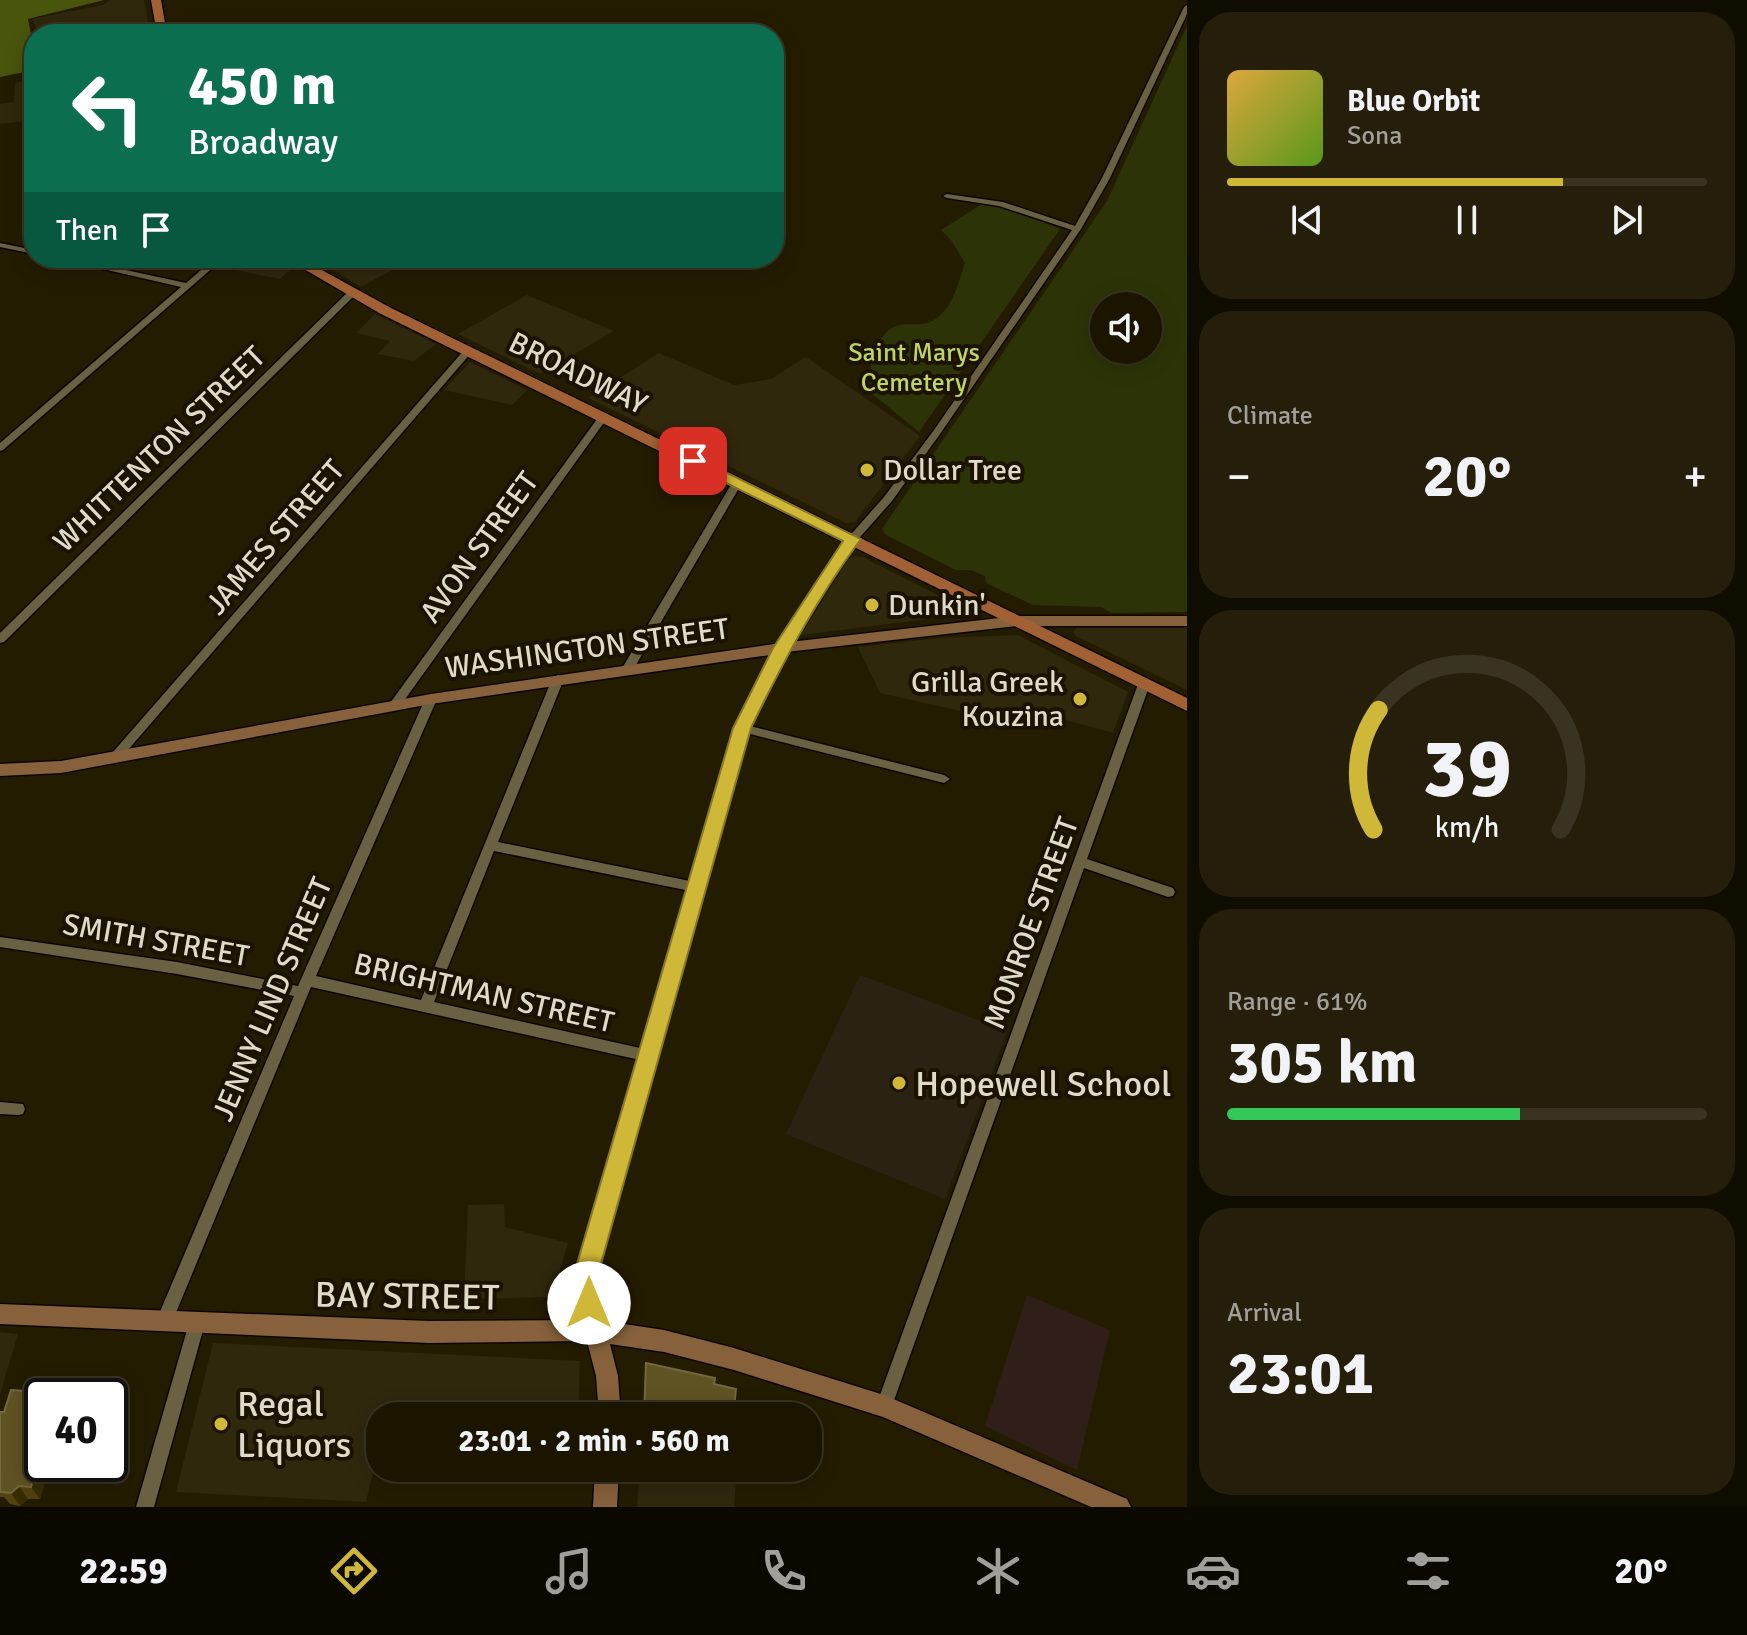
<!DOCTYPE html>
<html lang="en">
<head>
<meta charset="utf-8">
<style>
	:root { --surface:#1b1500; --page:#241e0a; --text:#f1f3f6; --muted:#a09f99; --line:#393422; --accent:#cfb837 }
	body { margin:0; font-family:Signika,sans-serif; background:var(--page); color:var(--text); height:100vh; display:flex; flex-direction:column; font-size:30px; white-space:nowrap }
	* { box-sizing:border-box; margin:0 }
	p { font-size:26px; color:var(--muted) }
	.icon { flex:none; width:44px; height:44px; fill:none; stroke:currentColor; stroke-width:2; stroke-linecap:round; stroke-linejoin:round }
	.map { position:relative; flex:1; overflow:hidden }
	.details { display:flex; flex-direction:column; gap:12px; padding:12px; background:#0f0c00; width:560px }
	.details>* { flex:none }
	.top-card { position:absolute; left:24px; top:24px; width:760px; height:244px; border-radius:32px; box-shadow:0 4px 20px #0003,0 0 0 2px var(--line); background:#0b6e4f; color:#fff; overflow:hidden }
	.fabs { position:absolute; left:1090px; top:292px; display:grid; gap:16px }
	.fabs a { display:grid; place-items:center; width:72px; height:72px; border-radius:50%; background:var(--surface); box-shadow:0 4px 20px #0003,0 0 0 2px var(--line); font-size:40px }
	.speed { position:absolute; left:24px; top:1378px; display:flex; gap:16px; font-size:40px; font-weight:700; text-align:center }
	.speed>* { display:grid; place-content:center; width:104px; height:104px; border-radius:50%; background:var(--surface); box-shadow:0 4px 20px #0003,0 0 0 2px var(--line); line-height:1 }
	.speed .limit { border:4px solid #111; border-radius:12px; background:#fff; color:#111 }
	.pin { position:absolute; display:grid; place-items:center; width:68px; height:68px; color:#fff; margin:-34px; border-radius:16px; box-shadow:0 4px 12px #0006 }
	.me { position:absolute; width:88px; margin:-44px; rotate:0deg; stroke-linejoin:round; filter:drop-shadow(0 0 6px #0008) }
	.turn { display:flex; align-items:center; gap:28px; height:168px; padding:0 32px; font-size:36px }
	.turn .icon { width:104px; height:104px; stroke-width:2.5 }
	.turn b { display:block; font-size:56px; line-height:68px }
	.then { display:flex; align-items:center; height:76px; padding:0 32px; background:#0003; gap:16px; font-size:30px }
	.big { font-size:60px; font-weight:800; line-height:1.1 }
	.details .widget { flex:1; display:flex; flex-direction:column; justify-content:center; gap:12px; min-width:0; padding:0 28px; border-radius:32px; background:var(--page) }
	.details .dial { align-items:center; gap:0 }
	.dial svg { height:208px; overflow:visible; fill:none; stroke:var(--line); stroke-width:7; stroke-linecap:round; text-anchor:middle }
	.dial text { fill:var(--text); stroke:none }
	.song { display:flex; align-items:center; gap:24px }
	.cover { width:96px; height:96px; border-radius:12px; background:linear-gradient(135deg,hsl(40 70% 55%),hsl(90 70% 35%)) }
	.played { height:8px; border-radius:4px; background:linear-gradient(90deg,var(--accent) 70%,var(--line) 70%) }
	.keys { display:flex; justify-content:space-around; direction:ltr }
	.heat { display:flex; justify-content:space-between; align-items:center; font-size:44px; direction:ltr }
	.charge { height:12px; border-radius:6px; background:linear-gradient(90deg,#34c759 61%,var(--line) 0) }
	.trip { position:absolute; left:366px; top:1402px; width:456px; height:80px; border-radius:32px; background:var(--surface); box-shadow:0 4px 20px #0003,0 0 0 2px var(--line); font-weight:800; line-height:80px; text-align:center }
	.tabs { display:flex; height:128px; justify-content:space-around; align-items:center; background:#0b0800; color:var(--muted) }
	.tabs .icon { width:56px; height:56px }
	.tabs .on { color:var(--accent) }
	.tabs b { font-size:36px; color:var(--text) }
	main { display:flex; flex:1; min-height:0 }
	.map>svg:first-child { display:block }
</style>
</head>
<body>
<main>
<div class="map">
<svg width="1187" height="1507" viewBox="0 0 1187 1507">
	<rect width="100%" height="100%" fill="#241c00"/>
	<!-- built -->
	<path fill="#30280d" d="M110,0H144L150,34H39L32,19L103,5Z
		M34,79V120L0,124V104L14,102L15,83Z
		M232,258H271L290,270L280,279L221,267Z
		M315,258H394L403,264L361,287Z
		M527,295L614,331L540,374L458,334Z
		M375,314L436,344L414,361L378,354L390,341L356,333Z
		M659,353L734,385L771,379L806,357L920,436L855,522L846,523L588,398Z
		M470,362L527,390L512,405L444,390Z
		M854,556L863,557L965,609L968,614L801,635L848,560Z
		M1077,628H1187V690L1076,636L1073,632Z
		M1018,635L1128,692L1113,733L1048,715L1041,729L880,693L858,647L940,638Z
		M504,1204L505,1227L568,1243L552,1297L464,1299L468,1205Z
		M0,1332L18,1334L0,1394Z
		M213,1343L580,1361L578,1416H380V1443L366,1502L176,1492Z
		M640,1468H737L734,1507H637Z"/>
	<!-- industrial -->
	<path fill="#301f18" d="M1027,1295L1110,1330L1077,1470L985,1426Z"/>
	<!-- education -->
	<path fill="#2c2213" d="M860,975L1007,1031L945,1199L786,1134Z"/>
	<!-- green -->
	<path fill="#2c3407" fill-rule="evenodd" d="M1187,26V612L1111,613L1102,607L1033,605L986,583L985,576L971,570H956L886,535L882,529L1107,201ZM1104,306H1148V350H1104Z
		M985,202L1011,209L1060,229L919,432L870,392C867,372 875,334 896,326C911,321 923,329 937,318C955,303 958,283 965,263L951,240L941,230Z"/>
	<!-- forest -->
	<path fill="#4a550c" d="M0,0H104L28,19L34,48V70L0,77Z"/>
	<g fill="none" stroke-linecap="round" stroke-linejoin="round">
		<!-- street casing -->
		<g stroke="#0d0600" stroke-width="3">
			<path id="street" d="M1187,5V14L1110,178L1081,229L940,434L892,501L846,553L785,651H777L775,648L838,549L884,497L934,430L1072,230L999,206L947,198L943,196L947,194L1003,202L1075,226L1102,178L1184,7Z
				M0,243L34,250V254L0,247Z
				M55,258H70L186,283L215,258H224L3,450L0,451V443L181,287Z
				M352,290L355,291V295L4,642L0,643V633L349,291Z
				M468,348L471,349V353L121,758H113L111,755L113,752L465,349Z
				M603,414L608,417L398,709H390L388,706L390,703L600,415Z
				M737,480L742,483L633,670L631,673H623L621,670L732,483Z
				M558,675L564,679L498,842L695,882L700,883L701,887L700,891L695,892L494,851L434,1002L649,1050L654,1052L656,1056L654,1060L649,1062L311,987L170,1327L164,1329L158,1327L156,1321L294,996L177,974L0,947V937L177,962L298,986L425,699L431,695L437,699L316,976L421,1000L552,679Z
				M1144,680L1150,684L1087,859L1173,888L1175,892L1173,896L1168,897L1084,868L892,1406L890,1412L884,1414L878,1412L876,1406L1138,684Z
				M742,724L944,775L950,779L944,783L738,731L736,728Z
				M0,1102L23,1104L25,1109L23,1114L18,1115L0,1114Z
				M197,1315L203,1317L205,1323L154,1507H136L189,1323L191,1317Z"/>
		</g>
		<!-- secondary casing -->
		<g stroke="#0d0600" stroke-width="3">
			<path id="secondary" d="M1017,616H1187V626H1017L786,652L750,728L600,1264L598,1283L604,1321L664,1330L734,1348L884,1395L1127,1499L1131,1507H1091L883,1417L734,1370L664,1352L610,1344L618,1376L621,1416H599L596,1376L587,1341L429,1343L0,1324V1304L429,1321L582,1320L577,1283L578,1264L734,728L770,655L431,704L61,773L0,776V764L61,761L431,694L781,643Z
				M595,1468H619L617,1507H593Z"/>
		</g>
		<!-- primary casing -->
		<g stroke="#0d0600" stroke-width="3">
			<path id="primary" d="M151,0H161L167,34H157Z
				M285,258H300L391,308L1187,698V711L381,314Z"/>
		</g>
		<!-- street -->
		<use href="#street" fill="#6a6142" fill-rule="evenodd"/>
		<!-- secondary -->
		<use href="#secondary" fill="#86613b" fill-rule="evenodd"/>
		<!-- primary -->
		<use href="#primary" fill="#a26135" fill-rule="evenodd"/>
	</g>
	<!-- wall -->
	<path fill="#51420f" d="M714,1384L734,1408L732,1416H644Z
		M0,1412L42,1464H50L40,1499H28L20,1506L10,1504L4,1497H0Z"/>
	<!-- shaded-wall -->
	<path fill="#382c01" d="M42,1449V1464H50L40,1499L31,1487Z
		M19,1486L28,1499L20,1506L11,1493Z"/>
	<!-- building -->
	<path fill="#605323" stroke="#74683d" stroke-width="2" d="M646,1363L715,1378L714,1384L736,1389L734,1408L710,1403L708,1416H644Z
		M11,1390L58,1393L57,1396H42V1449L31,1487L19,1486L11,1493L0,1492V1412H4Z"/>
	<!-- route -->
	<path fill="#cfb837" stroke="#877824" stroke-width="2" d="M693,456L861,539C817,598 783,662 751,728L601,1264V1303L597,1312L589,1315L580,1312L577,1303V1264L733,728L773,648L843,541L688,464L685,461Z"/>
	<!-- markers -->
	<g fill="#cfb837" stroke="#1b1200" stroke-width="3">
		<circle cx="867" cy="470" r="8"/>
		<circle cx="872" cy="605" r="8"/>
		<circle cx="1080" cy="699" r="8"/>
		<circle cx="899" cy="1083" r="8"/>
		<circle cx="221" cy="1424" r="8"/>
	</g>
	<g text-anchor="middle" stroke-width="8" stroke-linejoin="round" paint-order="stroke">
		<!-- far-park labels -->
		<g font-size="26" fill="#bfd55f" stroke="#1b1200">
			<text x="914" y="361">Saint Marys<tspan x="914" dy="30">Cemetery</tspan></text>
		</g>
		<!-- street labels -->
		<g font-size="30" fill="#dfdac9" stroke="#1b1200">
			<text transform="translate(578 373) rotate(26)" y="10">BROADWAY</text>
			<text transform="translate(159 449) rotate(-44)" y="10">WHITTENTON STREET</text>
			<text transform="translate(275 537) rotate(-49)" y="10">JAMES STREET</text>
			<text transform="translate(479 547) rotate(-54)" y="10">AVON STREET</text>
			<text transform="translate(587 648) rotate(-8)" y="10">WASHINGTON STREET</text>
			<text transform="translate(1031 923) rotate(-70)" y="10">MONROE STREET</text>
			<text transform="translate(156 940) rotate(10)" y="10">SMITH STREET</text>
			<text transform="translate(484 993) rotate(13)" y="10">BRIGHTMAN STREET</text>
			<text transform="translate(272 999) rotate(-67)" y="10">JENNY LIND STREET</text>
		</g>
		<!-- poi labels -->
		<g font-size="30" fill="#dfdac9" stroke="#1b1200" text-anchor="start">
			<text x="883" y="480">Dollar Tree</text>
			<text x="888" y="615">Dunkin'</text>
			<text x="1064" y="692" text-anchor="end">Grilla Greek<tspan x="1064" dy="34">Kouzina</tspan></text>
		</g>
		<!-- near-poi labels -->
		<g font-size="36" fill="#dfdac9" stroke="#1b1200" text-anchor="start">
			<text x="915" y="1096">Hopewell School</text>
			<text x="237" y="1416">Regal<tspan x="237" dy="41">Liquors</tspan></text>
		</g>
		<!-- near-street labels -->
		<g font-size="36" fill="#dfdac9" stroke="#1b1200">
			<text transform="translate(407 1295) rotate(1)" y="13">BAY STREET</text>
		</g>
	</g>
</svg>
<div class="fabs">
<a><svg class="icon" aria-label="sound" viewBox="0 0 24 24"><path d="M4 9h4l5-4v14l-5-4H4zM17 9q2 3 0 6"/></svg></a>
</div>
<div class="speed"><div class="limit">40</div></div>
<div class="pin" style="left:693px;top:461px;background:#d93025"><svg class="icon" aria-label="arrive" viewBox="0 0 24 24"><path d="M6 21V4h12l-3 4 3 4H6"/></svg></div>
<svg class="me" style="left:589px;top:1303px" viewBox="-20 -20 40 40"><circle r="19" fill="#fff"/><path d="M0-13L10 11 0 6-10 11z" fill="#cfb837"/></svg>
<div class="trip">23:01 · 2 min · 560 m</div>
<div class="top-card">
<div class="turn"><svg class="icon" aria-label="left" viewBox="0 0 24 24"><path d="M17 20v-9H6M10 6l-5 5 5 5"/></svg><div><b>450 m</b>Broadway</div></div>
<div class="then">Then<svg class="icon" aria-label="arrive" viewBox="0 0 24 24"><path d="M6 21V4h12l-3 4 3 4H6"/></svg></div>
</div>
</div>
<section class="details">
<div class="widget">
<div class="song"><i class="cover"></i><div><b>Blue Orbit</b><p>Sona</p></div></div>
<div class="played"></div>
<div class="keys"><svg class="icon" aria-label="previous" viewBox="0 0 24 24"><path d="M18 5L8 12l10 7zM5 5v14"/></svg><svg class="icon" aria-label="pause" viewBox="0 0 24 24"><path d="M8 5v14M16 5v14"/></svg><svg class="icon" aria-label="next" viewBox="0 0 24 24"><path d="M6 5l10 7-10 7zM19 5v14"/></svg></div>
</div>
<div class="widget"><p>Climate</p>
<div class="heat"><a>−</a><b class="big">20°</b><a>+</a></div>
</div>
<div class="widget dial"><svg viewBox="0 0 100 80">
<path d="M14 69A42 42 0 1 1 86 69"/>
<path d="M14 69A42 42 0 0 1 16 23" stroke="#cfb837"/>
<text x="50" y="56" font-size="32" font-weight="700">39</text>
<text x="50" y="72" font-size="11">km/h</text>
</svg></div>
<div class="widget"><p>Range · 61%</p><b class="big">305 km</b><div class="charge"></div></div>
<div class="widget"><p>Arrival</p><b class="big">23:01</b></div>
</section>
</main>
<nav class="tabs">
<b>22:59</b>
<svg class="icon on" aria-label="directions" viewBox="0 0 24 24"><path d="M12 3l9 9-9 9-9-9zM9 14v-3h6M13 9l2 2-2 2"/></svg>
<svg class="icon" aria-label="music" viewBox="0 0 24 24"><path d="M9 18V5l10-2v13"/><circle cx="6" cy="18" r="3"/><circle cx="16" cy="16" r="3"/></svg>
<svg class="icon" aria-label="phone" viewBox="0 0 24 24"><path d="M5 4h4l2 5-3 2q2 4 5 5l2-3 5 2v4C11 20 4 13 5 4z"/></svg>
<svg class="icon" aria-label="climate" viewBox="0 0 24 24"><path d="M12 3v18M4 7l16 10M4 17L20 7"/></svg>
<svg class="icon" aria-label="car" viewBox="0 0 24 24"><path d="M5 17H2v-5l4-1 3-4h7l3 4 3 1v5h-3M9 17h6M6 11h13"/><circle cx="7" cy="17" r="2"/><circle cx="17" cy="17" r="2"/></svg>
<svg class="icon" aria-label="filters" viewBox="0 0 24 24"><path d="M4 7h16M4 17h16"/><circle cx="9" cy="7" r="2"/><circle cx="15" cy="17" r="2"/></svg>
<b>20°</b>
</nav>
</body>
</html>
